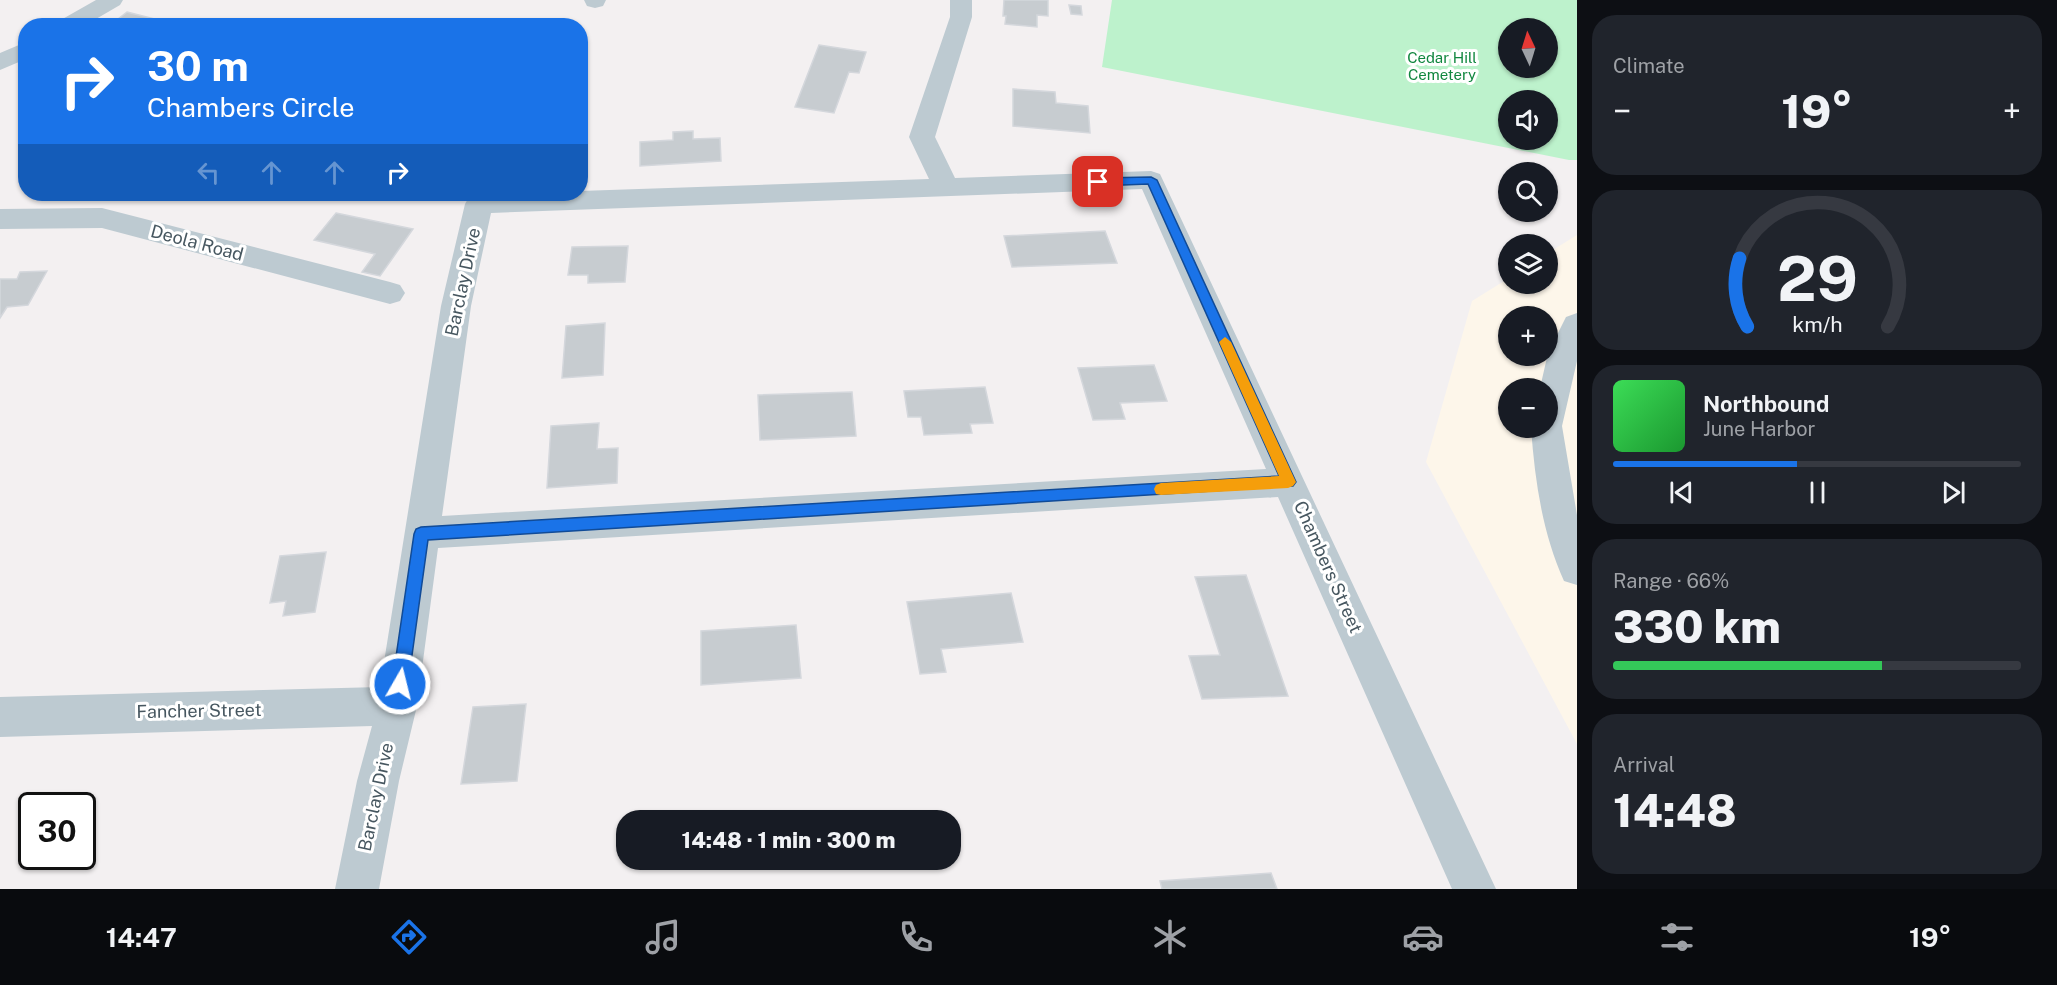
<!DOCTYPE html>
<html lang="en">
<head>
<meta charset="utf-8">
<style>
	:root { --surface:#171b24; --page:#20242c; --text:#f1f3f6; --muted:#9ea1a6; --line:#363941; --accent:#1a73e8 }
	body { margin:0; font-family:"Public Sans",sans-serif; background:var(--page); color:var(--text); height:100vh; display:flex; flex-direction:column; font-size:22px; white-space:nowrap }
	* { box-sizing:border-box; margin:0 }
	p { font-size:20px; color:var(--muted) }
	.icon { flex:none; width:33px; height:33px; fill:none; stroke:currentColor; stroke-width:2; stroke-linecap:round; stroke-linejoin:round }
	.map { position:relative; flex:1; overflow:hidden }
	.side { display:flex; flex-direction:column; gap:15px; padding:15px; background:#0d0f14; width:480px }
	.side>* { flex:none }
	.top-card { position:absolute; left:18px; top:18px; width:570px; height:183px; border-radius:24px; box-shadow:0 2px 4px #0004; background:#1a73e8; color:#fff; overflow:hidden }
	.needle { width:39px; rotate:356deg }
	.controls { position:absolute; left:1498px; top:18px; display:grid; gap:12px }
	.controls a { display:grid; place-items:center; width:60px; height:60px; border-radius:50%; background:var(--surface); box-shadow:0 2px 4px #0004; font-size:30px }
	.speed { position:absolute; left:18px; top:792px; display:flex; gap:12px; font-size:30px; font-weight:700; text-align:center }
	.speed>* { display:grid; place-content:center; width:78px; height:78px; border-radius:50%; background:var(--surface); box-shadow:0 2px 4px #0004; line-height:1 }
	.speed .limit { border:3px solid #111; border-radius:9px; background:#fff; color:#111 }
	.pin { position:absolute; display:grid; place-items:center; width:51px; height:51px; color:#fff; margin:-26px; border-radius:12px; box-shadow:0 3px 9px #0006 }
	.me { position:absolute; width:66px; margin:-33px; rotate:8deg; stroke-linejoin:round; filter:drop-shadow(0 0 4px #0008) }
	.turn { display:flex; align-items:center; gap:21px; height:126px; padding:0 30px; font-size:27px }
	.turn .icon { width:78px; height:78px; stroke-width:2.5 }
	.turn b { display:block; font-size:42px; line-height:51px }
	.lanes { display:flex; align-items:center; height:57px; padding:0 30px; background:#0003; justify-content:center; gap:30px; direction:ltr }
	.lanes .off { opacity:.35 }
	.big { font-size:45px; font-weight:800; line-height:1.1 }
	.side .card { flex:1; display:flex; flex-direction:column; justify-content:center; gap:9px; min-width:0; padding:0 21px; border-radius:24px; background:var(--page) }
	.side .dial { align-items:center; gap:0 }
	.dial svg { height:156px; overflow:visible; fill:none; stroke:var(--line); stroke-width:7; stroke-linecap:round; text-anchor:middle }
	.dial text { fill:var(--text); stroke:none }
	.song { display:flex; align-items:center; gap:18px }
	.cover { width:72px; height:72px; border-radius:9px; background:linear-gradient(135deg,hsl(130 70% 55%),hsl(130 70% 35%)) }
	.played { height:6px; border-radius:3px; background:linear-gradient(90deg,var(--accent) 45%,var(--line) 45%) }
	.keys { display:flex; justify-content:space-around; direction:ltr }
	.heat { display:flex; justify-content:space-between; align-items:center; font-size:33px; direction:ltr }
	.charge { height:9px; border-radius:4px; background:linear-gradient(90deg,#34c759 66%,var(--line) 0) }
	.trip { position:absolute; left:616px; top:810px; width:345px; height:60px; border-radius:24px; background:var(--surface); box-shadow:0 2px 4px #0004; font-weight:800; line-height:60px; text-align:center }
	.dock { display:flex; height:96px; justify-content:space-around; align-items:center; background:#090b0e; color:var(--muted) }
	.dock .icon { width:42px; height:42px }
	.dock .selected { color:var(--accent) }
	.dock b { font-size:27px; color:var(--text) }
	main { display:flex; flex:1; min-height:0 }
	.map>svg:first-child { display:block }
</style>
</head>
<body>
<main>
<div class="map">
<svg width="1577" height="889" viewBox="0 0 1577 889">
	<rect width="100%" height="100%" fill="#f3f0f1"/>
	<!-- commercial -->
	<path fill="#fdf6ea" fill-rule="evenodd" d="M1577,235V744L1426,462L1472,301L1509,278V284H1548V253ZM1509,316H1548V356H1509ZM1509,388H1548V428H1509Z"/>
	<!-- green -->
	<path fill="#bdf2cc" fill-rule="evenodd" d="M1112,0H1577V160H1569L1102,67ZM1509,28H1548V68H1509ZM1548,100V140H1509V100Z"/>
	<!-- building -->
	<path fill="#c7ccd0" stroke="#d4d7dc" stroke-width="1.5" d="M1004,0H1048V16L1037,15V27L1005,24L1006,16H1003Z
		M1069,5L1081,6L1082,15L1071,14Z
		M127,12L170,23L167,26H109Z
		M819,45L866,52L859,73L849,72L834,113L795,107Z
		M1013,89L1055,92L1056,103L1088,106L1090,133L1013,126Z
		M693,131V139L720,138L721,161L640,166V142L673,140V132Z
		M336,213L413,229L380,276L362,272L375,254L314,240Z
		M1105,231L1117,263L1012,267L1004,236Z
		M628,246L625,282L588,283V275H568L572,247Z
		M47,271L28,305L7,307L0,318V279H17L20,272Z
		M605,323L603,375L562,378L566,326Z
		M1154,365L1167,401L1120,403L1125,419L1093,420L1078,368Z
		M985,387L993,423L970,424L972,433L924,435L921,417H908L904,391Z
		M852,392L856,436L760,440L758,395Z
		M599,423L597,449L618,448L617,483L547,488L551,426Z
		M326,552L315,612L283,616L286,601L270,603L280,556Z
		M1246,575L1288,696L1202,699L1189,656L1220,655L1195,577Z
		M1011,593L1023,642L941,649L946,672L920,674L907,602Z
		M796,625L801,678L701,685V631Z
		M526,704L517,781L461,784L473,707Z
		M1271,873L1277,889H1162L1160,881Z"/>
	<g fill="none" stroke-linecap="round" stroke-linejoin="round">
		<!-- minor -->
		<path fill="#bdcad1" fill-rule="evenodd" d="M96,0H123L120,5L84,26H56L59,21Z
			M584,0H606L603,6L595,8L587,6Z
			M950,0H972V17L935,137L955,178L1151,171L1160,174L1496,889H1452L1278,497L438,548L417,706L399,781L379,889H335L357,781L372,726L0,737V697L380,687L441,306L465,204L469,197L479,195L580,194V191L929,179L909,137L950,17ZM1142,189L1266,469L442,516L471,306L491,213Z
			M26,42V59L0,70V53Z
			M102,208L390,282L400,285L405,293L400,301L390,304L102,228L0,229V209Z
			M1577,313V361L1562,426L1577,515V585L1564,581C1542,532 1535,481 1531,428H1548V388H1540L1548,353L1566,317Z"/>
	</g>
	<!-- route -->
	<path fill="#1a73e8" stroke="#114b97" stroke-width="1.5" d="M1151,177L1157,180L1296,482L1293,486L428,540L408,684L406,690L400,692L395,690L392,684L414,534L416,529L421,527L1279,476L1148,184L1098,186L1092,182L1098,178Z"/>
	<!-- slow -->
	<path fill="#f59e0b" d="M1225,337L1231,342L1296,482L1293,486L1288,488L1161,495L1156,494L1154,489L1156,485L1161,483L1279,476L1219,342Z"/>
	<g text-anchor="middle" stroke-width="6" stroke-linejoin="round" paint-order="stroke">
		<!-- far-park labels -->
		<g font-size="15" fill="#11873f" stroke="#fff">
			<text x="1442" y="63">Cedar Hill<tspan x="1442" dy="17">Cemetery</tspan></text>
		</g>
		<!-- street labels -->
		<g font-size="18" fill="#475760" stroke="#fff">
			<text transform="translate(197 243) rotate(15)" y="6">Deola Road</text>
			<text transform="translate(463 282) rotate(-78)" y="6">Barclay Drive</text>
			<text transform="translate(1328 567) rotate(66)" y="6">Chambers Street</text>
			<text transform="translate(199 711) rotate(-1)" y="6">Fancher Street</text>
			<text transform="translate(376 797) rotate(-78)" y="6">Barclay Drive</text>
		</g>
	</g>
</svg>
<div class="controls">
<a><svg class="needle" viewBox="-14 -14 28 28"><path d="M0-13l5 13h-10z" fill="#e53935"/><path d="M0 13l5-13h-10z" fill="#9ea1a6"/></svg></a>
<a><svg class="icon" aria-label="sound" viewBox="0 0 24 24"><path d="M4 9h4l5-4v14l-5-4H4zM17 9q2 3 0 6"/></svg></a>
<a><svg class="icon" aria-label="search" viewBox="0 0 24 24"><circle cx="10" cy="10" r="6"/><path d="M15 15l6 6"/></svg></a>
<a><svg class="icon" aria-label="layers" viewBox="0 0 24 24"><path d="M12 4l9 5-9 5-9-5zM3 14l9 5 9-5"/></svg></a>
<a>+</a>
<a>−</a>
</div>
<div class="speed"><div class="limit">30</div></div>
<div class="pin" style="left:1098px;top:182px;background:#d93025"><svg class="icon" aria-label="arrive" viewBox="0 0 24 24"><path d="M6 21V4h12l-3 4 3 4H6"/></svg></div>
<svg class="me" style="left:400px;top:684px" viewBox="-20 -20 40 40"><circle r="17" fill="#1a73e8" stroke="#fff" stroke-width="3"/><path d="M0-11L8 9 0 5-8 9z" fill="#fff"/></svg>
<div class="trip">14:48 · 1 min · 300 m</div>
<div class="top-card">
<div class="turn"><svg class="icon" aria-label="right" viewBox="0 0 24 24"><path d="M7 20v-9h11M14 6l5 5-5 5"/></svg><div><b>30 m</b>Chambers Circle</div></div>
<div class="lanes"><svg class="icon off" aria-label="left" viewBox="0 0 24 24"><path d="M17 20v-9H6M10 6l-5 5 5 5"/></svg><svg class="icon off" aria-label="ahead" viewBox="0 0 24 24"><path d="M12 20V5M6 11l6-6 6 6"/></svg><svg class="icon off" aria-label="ahead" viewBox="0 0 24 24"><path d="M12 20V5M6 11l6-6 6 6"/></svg><svg class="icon" aria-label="right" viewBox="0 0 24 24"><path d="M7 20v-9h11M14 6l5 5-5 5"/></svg></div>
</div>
</div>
<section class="side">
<div class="card"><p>Climate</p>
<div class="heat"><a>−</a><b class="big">19°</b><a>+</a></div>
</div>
<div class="card dial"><svg viewBox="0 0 100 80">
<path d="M14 69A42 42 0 1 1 86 69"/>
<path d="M14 69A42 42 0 0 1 10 34" stroke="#1a73e8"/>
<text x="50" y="56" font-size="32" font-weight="700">29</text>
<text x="50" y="72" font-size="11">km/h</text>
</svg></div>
<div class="card">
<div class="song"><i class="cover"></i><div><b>Northbound</b><p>June Harbor</p></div></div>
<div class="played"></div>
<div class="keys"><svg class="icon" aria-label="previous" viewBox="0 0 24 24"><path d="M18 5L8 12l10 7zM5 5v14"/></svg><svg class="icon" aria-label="pause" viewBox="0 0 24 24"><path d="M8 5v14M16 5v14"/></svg><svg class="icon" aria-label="next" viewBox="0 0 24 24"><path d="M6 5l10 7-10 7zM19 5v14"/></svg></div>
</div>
<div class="card"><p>Range · 66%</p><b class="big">330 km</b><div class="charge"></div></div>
<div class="card"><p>Arrival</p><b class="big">14:48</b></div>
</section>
</main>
<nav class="dock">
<b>14:47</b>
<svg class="icon selected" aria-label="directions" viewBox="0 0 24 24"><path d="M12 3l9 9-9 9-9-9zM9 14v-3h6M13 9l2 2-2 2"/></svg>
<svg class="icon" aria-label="music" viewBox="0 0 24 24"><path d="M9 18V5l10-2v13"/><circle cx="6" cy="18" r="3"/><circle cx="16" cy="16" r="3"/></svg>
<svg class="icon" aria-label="phone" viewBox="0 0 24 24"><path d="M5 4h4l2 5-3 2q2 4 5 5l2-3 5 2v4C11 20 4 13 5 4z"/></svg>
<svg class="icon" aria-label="climate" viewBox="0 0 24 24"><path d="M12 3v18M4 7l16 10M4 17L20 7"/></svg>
<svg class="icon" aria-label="car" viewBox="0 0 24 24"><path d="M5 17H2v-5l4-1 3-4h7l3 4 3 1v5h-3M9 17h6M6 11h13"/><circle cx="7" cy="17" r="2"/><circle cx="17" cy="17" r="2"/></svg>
<svg class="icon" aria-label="filters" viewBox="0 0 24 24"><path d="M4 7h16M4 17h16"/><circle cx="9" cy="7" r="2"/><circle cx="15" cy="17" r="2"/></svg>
<b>19°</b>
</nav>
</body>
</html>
